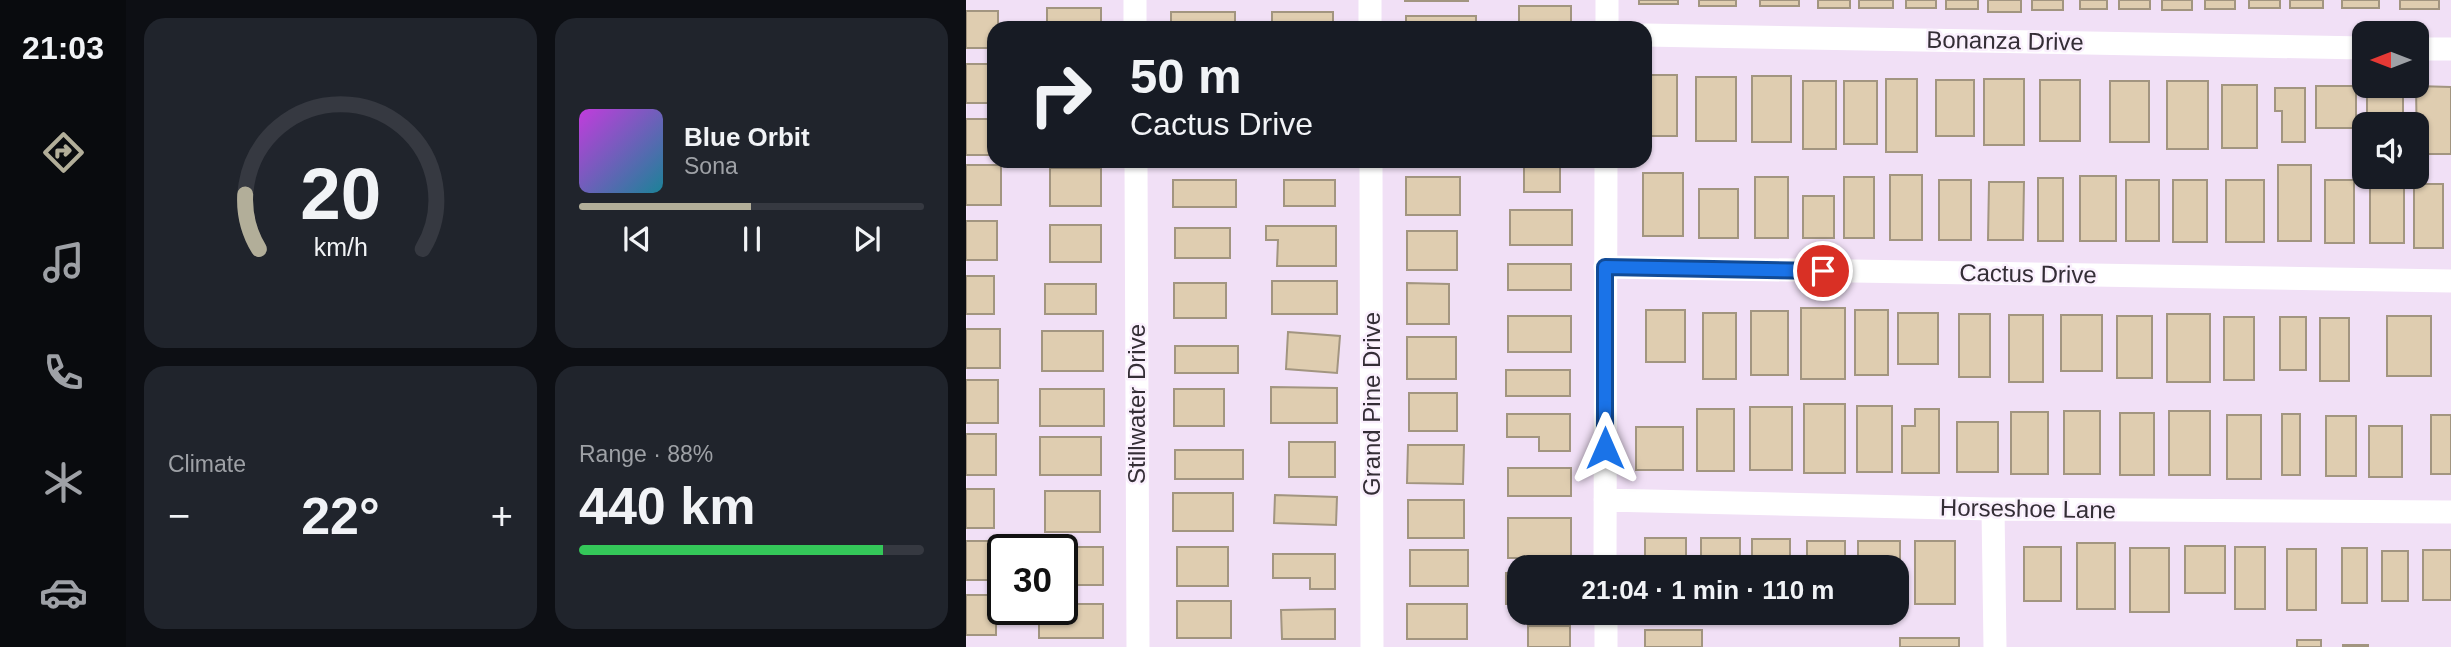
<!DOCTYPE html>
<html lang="en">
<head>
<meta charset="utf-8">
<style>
	:root { --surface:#171b24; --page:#20242c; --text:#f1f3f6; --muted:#9ea1a6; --line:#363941; --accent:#b2ae99 }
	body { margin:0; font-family:Helvetica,sans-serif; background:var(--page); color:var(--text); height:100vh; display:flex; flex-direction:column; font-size:26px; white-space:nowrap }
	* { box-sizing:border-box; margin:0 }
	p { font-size:23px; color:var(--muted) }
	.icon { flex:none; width:38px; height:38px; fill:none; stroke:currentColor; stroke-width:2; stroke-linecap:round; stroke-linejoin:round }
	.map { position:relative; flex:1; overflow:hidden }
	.panel { display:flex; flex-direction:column; gap:18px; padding:18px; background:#0d0f14; width:840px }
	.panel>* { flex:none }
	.top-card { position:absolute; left:21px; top:21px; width:665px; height:147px; border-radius:21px; box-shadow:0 2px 5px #0004; background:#171b24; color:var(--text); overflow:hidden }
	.needle { width:46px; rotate:270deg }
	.buttons { position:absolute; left:1386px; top:21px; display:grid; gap:14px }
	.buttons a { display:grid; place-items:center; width:77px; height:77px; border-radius:14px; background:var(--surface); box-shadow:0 2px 5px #0004; font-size:35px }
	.speed { position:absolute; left:21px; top:534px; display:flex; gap:14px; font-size:35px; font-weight:700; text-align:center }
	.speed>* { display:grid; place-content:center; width:91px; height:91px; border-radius:50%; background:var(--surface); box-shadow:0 2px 5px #0004; line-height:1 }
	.speed .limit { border:4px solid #111; border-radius:10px; background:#fff; color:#111 }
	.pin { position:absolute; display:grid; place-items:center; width:60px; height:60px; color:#fff; margin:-30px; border:4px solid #fff; border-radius:50%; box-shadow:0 2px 7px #0007 }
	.me { position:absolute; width:77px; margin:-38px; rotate:0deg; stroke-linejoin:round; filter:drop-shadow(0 0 5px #0008) }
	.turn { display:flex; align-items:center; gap:24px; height:147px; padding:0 28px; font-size:32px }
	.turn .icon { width:91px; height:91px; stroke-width:2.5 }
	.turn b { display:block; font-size:49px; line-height:60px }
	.big { font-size:52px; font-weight:600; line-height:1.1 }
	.panel .widget { flex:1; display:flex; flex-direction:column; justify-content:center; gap:10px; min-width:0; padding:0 24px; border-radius:21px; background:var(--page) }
	.panel .dial { align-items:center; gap:0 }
	.dial svg { height:182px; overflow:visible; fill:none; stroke:var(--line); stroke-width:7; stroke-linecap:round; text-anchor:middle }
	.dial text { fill:var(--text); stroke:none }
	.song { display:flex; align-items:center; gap:21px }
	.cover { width:84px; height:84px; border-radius:10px; background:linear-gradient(135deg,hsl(290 70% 55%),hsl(190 70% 35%)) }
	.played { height:7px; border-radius:4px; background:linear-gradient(90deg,var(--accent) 50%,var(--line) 50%) }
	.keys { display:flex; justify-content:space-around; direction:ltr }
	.heat { display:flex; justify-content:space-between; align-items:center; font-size:38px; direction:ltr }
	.charge { height:10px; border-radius:5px; background:linear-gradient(90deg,#34c759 88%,var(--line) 0) }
	.panel .tiles { flex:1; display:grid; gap:18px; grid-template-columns:repeat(2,1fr) }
	.trip { position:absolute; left:541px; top:555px; width:402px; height:70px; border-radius:21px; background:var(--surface); box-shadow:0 2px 5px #0004; font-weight:600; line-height:70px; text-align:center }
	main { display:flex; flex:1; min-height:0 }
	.tabs { display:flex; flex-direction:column; width:126px; justify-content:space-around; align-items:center; background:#090b0e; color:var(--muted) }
	.tabs .icon { width:49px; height:49px }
	.tabs .active { color:var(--accent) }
	.tabs b { font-size:32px; color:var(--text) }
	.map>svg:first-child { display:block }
</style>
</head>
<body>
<main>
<nav class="tabs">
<b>21:03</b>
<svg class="icon active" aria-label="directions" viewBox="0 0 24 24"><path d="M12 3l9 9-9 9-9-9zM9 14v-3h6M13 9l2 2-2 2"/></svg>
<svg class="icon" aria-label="music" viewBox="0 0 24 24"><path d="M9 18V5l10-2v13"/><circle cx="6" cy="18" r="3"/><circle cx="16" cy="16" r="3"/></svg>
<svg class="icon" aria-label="phone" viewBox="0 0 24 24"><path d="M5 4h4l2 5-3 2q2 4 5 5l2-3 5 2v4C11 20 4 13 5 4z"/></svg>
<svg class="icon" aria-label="climate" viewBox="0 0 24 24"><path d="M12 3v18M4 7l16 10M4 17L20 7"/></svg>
<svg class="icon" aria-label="car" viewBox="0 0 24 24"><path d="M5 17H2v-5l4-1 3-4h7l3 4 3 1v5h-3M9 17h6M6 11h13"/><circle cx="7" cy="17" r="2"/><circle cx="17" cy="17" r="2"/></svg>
</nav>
<section class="panel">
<div class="tiles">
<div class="widget dial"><svg viewBox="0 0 100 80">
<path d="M14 69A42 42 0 1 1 86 69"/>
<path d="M14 69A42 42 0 0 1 8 45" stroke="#b2ae99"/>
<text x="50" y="56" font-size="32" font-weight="700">20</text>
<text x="50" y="72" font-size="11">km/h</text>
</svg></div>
<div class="widget">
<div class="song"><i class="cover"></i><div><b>Blue Orbit</b><p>Sona</p></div></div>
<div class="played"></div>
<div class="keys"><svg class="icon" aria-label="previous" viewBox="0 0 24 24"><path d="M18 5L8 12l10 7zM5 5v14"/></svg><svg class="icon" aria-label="pause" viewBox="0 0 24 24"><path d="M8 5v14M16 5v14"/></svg><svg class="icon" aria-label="next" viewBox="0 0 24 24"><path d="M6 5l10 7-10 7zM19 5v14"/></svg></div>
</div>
<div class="widget"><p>Climate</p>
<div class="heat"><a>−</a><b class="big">22°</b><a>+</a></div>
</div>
<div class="widget"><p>Range · 88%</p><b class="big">440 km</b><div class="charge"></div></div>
</div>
</section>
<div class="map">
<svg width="1485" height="647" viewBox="0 0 1485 647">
	<rect width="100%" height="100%" fill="#f1e0f6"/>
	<!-- building -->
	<path fill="#dfcdb0" stroke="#a29580" stroke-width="2" d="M439,0H502V1H439Z
		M673,0H712V4H673Z
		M733,0H770V6H733Z
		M794,0H833V6H794Z
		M852,0H884V8H852Z
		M893,0H927V8H893Z
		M940,0H970V8H940Z
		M980,0H1012V9H980Z
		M1022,0H1055V12H1022Z
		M1066,0H1097V10H1066Z
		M1114,0H1141V9H1114Z
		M1153,0H1184V9H1153Z
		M1196,0H1226V10H1196Z
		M1239,0H1269V9H1239Z
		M1283,0H1314V8H1283Z
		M1324,0H1357V8H1324Z
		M1376,0H1413V8H1376Z
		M1434,0H1473V9H1434Z
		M553,6H605V28H553Z
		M81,8H135V28H81Z
		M0,11H32V28H28V48H0Z
		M205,12H269V28H205Z
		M306,12H367V28H306Z
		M440,16H510V28H440Z
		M0,64H28V103H0Z
		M679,75H711V136H679Z
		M786,76H825V142H786Z
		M730,77H770V141H730Z
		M920,79H951V152H920Z
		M1018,79H1058V145H1018Z
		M970,80H1008V136H970Z
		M1074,80H1114V141H1074Z
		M837,81H870V149H837Z
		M878,81H911V144H878Z
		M1144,81H1183V142H1144Z
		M1201,81H1242V149H1201Z
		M1256,85H1291V148H1256Z
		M1350,86H1390V128H1350Z
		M1401,86H1437V124H1401Z
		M1450,86L1485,87V154H1451Z
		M1309,88H1339V142H1316V111H1309Z
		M0,119H28V155H0Z
		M439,161H504V163H439Z
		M558,161H594V192H558Z
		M0,165H35V205H0Z
		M1312,165H1345V241H1312Z
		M84,168H135V206H84Z
		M677,173H717V236H677Z
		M924,175H956V240H924Z
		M1114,176H1150V241H1114Z
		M440,177H494V215H440Z
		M789,177H822V238H789Z
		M878,177H908V238H878Z
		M1072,178H1097V241H1072Z
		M207,180H270V207H207Z
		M318,180H369V206H318Z
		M973,180H1005V240H973Z
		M1160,180H1193V241H1160Z
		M1207,180H1241V242H1207Z
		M1260,180H1298V242H1260Z
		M1359,180H1388V243H1359Z
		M1023,182H1058L1057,240H1022Z
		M1404,182H1438V243H1404Z
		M1448,184H1477V248H1448Z
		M733,189H772V238H733Z
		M837,196H868V238H837Z
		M544,210H606V245H544Z
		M0,221H31V260H0Z
		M84,225H135V262H84Z
		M300,226H370V266H311L312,240H300Z
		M209,228H264V258H209Z
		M441,231H491V270H441Z
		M542,264H605V290H542Z
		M0,276H28V314H0Z
		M306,281H371V314H306Z
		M208,283H260V318H208Z
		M441,283L483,284V324H441Z
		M79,284H130V314H79Z
		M835,308H879V379H835Z
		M680,310H719V362H680Z
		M889,310H922V375H889Z
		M785,311H822V375H785Z
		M737,313H770V379H737Z
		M932,313H972V364H932Z
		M993,314H1024V377H993Z
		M1201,314H1244V382H1201Z
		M1043,315H1077V382H1043Z
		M1095,315H1136V371H1095Z
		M542,316H605V352H542Z
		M1151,316H1186V378H1151Z
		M1421,316H1465V376H1421Z
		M1258,317H1288V380H1258Z
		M1314,317H1340V370H1314Z
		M1354,318H1383V381H1354Z
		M0,329H34V368H0Z
		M76,331H137V371H76Z
		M322,332L374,336L371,373L320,369Z
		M441,337H490V379H441Z
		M209,346H272V373H209Z
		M540,370H604V396H540Z
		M0,380H32V423H0Z
		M305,387L371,388V423H305Z
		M74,389H138V426H74Z
		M208,389H258V426H208Z
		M443,393H491V431H443Z
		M838,404H879V473H838Z
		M891,406H926V472H891Z
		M784,407H826V470H784Z
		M731,409H768V471H731Z
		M949,409H973V473H936V426H949Z
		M1098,411H1134V474H1098Z
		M1203,411H1244V475H1203Z
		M1045,412H1082V474H1045Z
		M1154,413H1188V475H1154Z
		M541,414H604V451H573V437H541Z
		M1316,414H1334V475H1316Z
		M1261,415H1295V479H1261Z
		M1465,415H1485V474H1465Z
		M1360,416H1390V476H1360Z
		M991,422H1032V472H991Z
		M1403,426H1436V477H1403Z
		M670,427H717V470H670Z
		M0,434H30V475H0Z
		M74,437H135V475H74Z
		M323,442H369V477H323Z
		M442,445H498L497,484L441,483Z
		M209,450H277V479H209Z
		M542,468H605V496H542Z
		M0,489H28V528H0Z
		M79,491H134V532H79Z
		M207,493H267V531H207Z
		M309,495L371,497L370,525L308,523Z
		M442,500H498V538H442Z
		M542,518H605V558H542Z
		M679,538H720V567H679Z
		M735,538H774V567H735Z
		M786,539H824V567H786Z
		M0,541H25V580H0Z
		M841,541H879V567H841Z
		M892,541H934V607H931V567H892Z
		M949,541H989V604H949Z
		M1111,543H1149V609H1111Z
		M1219,546H1259V593H1219Z
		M69,547H137V585H96V550H69Z
		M211,547H262V586H211Z
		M1058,547H1095V601H1058Z
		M1269,547H1299V609H1269Z
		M1164,548H1203V612H1164Z
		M1376,548H1401V603H1376Z
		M1321,549H1350V610H1321Z
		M444,550H502V586H444Z
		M1457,550H1485V600H1457Z
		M1416,551H1442V601H1416Z
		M307,554H369V589H344V578H307Z
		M540,573H553V604H540Z
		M0,595H30V635H0Z
		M211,601H265V638H211Z
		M96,604H137V638H73V609H96Z
		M441,604H501V639H441Z
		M369,609V639H316L315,610Z
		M562,626H604V647H562Z
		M679,630H736V647H679Z
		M934,638H993V647H934Z
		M1331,640H1355V647H1331Z
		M1377,645H1402V647H1377Z"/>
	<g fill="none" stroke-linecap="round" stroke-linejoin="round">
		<!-- minor -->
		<path stroke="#fff" stroke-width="23" d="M169,0V28
			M404,0V28
			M641,0V28
			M679,35L1398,48
			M1451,49H1485
			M170,161L172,647
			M405,161L406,647
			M639,267L1485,281
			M639,500L1027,509L1485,512
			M1027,509L1029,647
			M639,567L640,161
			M640,612V647"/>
	</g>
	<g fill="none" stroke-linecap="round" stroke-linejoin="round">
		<!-- route casing -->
		<g stroke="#114b97" stroke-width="18">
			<path id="route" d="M639,448V267L857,271"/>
		</g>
		<!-- route -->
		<use href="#route" stroke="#1a73e8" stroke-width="12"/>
	</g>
	<g text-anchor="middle" stroke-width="5" stroke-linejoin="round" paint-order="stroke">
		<!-- street labels -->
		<g font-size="24" fill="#342e36" stroke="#faf0fd">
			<text transform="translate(1039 41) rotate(1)" y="8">Bonanza Drive</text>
			<text transform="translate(1062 274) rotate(1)" y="8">Cactus Drive</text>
			<text transform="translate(171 404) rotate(-90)" y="8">Stillwater Drive</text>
			<text transform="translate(406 404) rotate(-90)" y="8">Grand Pine Drive</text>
			<text transform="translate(1062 509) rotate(1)" y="8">Horseshoe Lane</text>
		</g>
	</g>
</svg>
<div class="buttons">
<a><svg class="needle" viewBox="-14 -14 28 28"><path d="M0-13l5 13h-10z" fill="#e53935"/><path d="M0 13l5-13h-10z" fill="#9ea1a6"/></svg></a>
<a><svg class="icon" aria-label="sound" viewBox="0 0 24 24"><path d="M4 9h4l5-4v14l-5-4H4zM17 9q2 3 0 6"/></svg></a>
</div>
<div class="speed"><div class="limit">30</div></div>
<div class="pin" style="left:857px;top:271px;background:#d93025"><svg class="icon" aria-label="arrive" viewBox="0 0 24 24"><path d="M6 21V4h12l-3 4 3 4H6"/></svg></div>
<svg class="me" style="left:639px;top:448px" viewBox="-20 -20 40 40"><path d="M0-17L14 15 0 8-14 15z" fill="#1a73e8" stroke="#fff" stroke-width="4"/></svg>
<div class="trip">21:04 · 1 min · 110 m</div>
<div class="top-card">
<div class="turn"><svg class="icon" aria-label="right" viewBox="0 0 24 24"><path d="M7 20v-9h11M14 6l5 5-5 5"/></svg><div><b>50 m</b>Cactus Drive</div></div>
</div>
</div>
</main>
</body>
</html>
